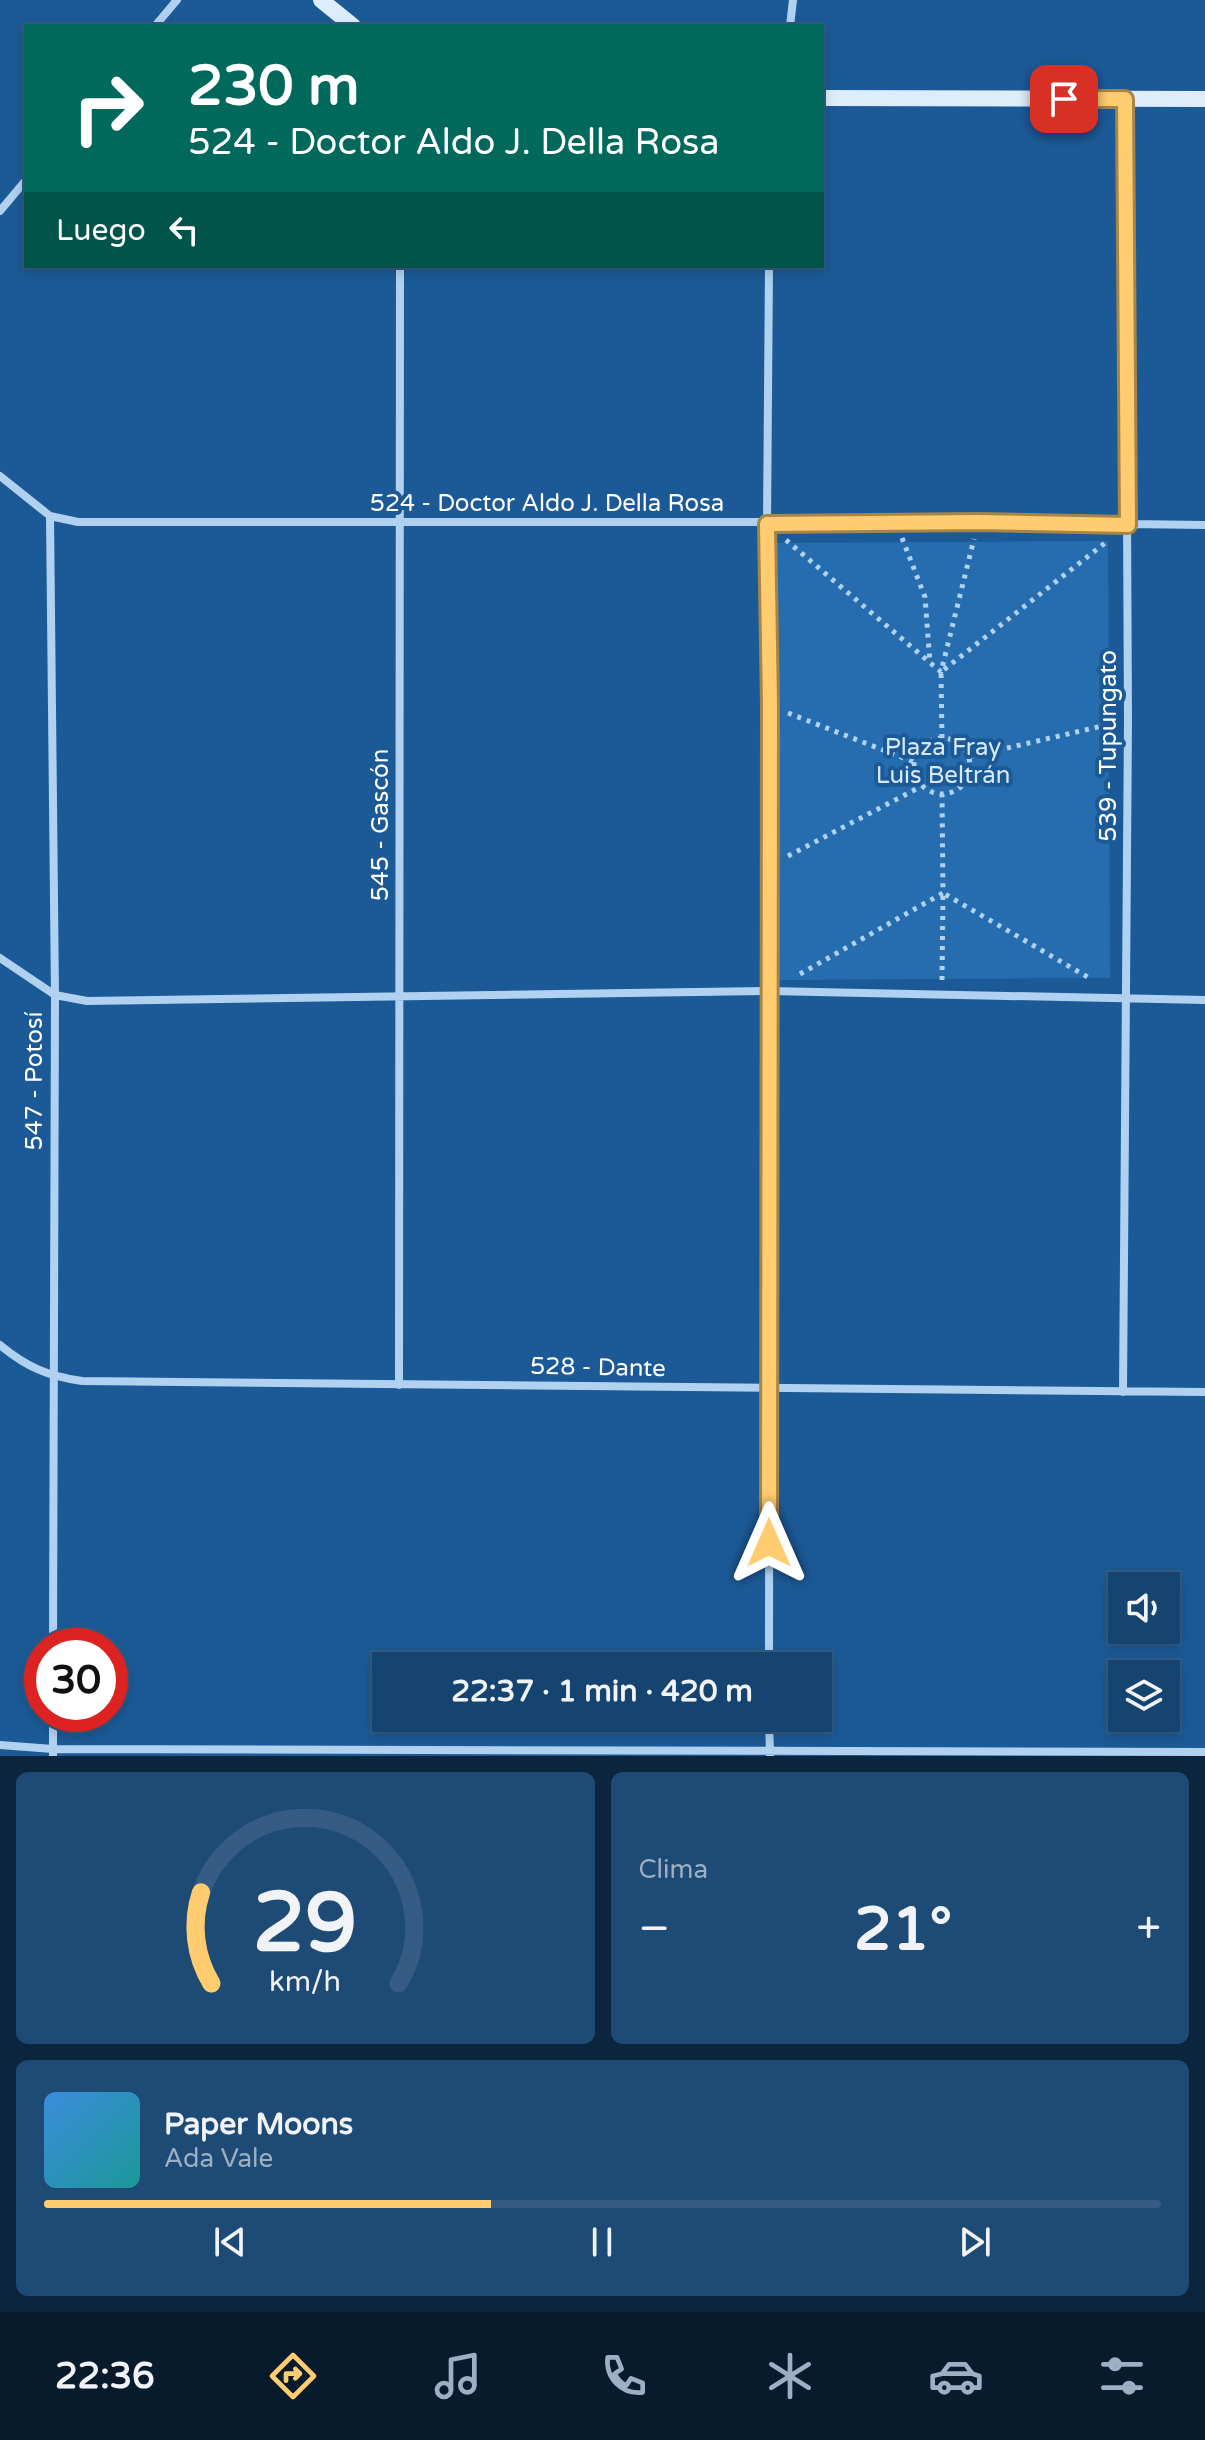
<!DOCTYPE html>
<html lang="es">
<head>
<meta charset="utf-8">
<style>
	:root { --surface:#154471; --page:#1e4b76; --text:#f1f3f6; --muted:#9db0c3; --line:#345c84; --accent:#ffcc6f }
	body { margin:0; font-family:"Varela Round",sans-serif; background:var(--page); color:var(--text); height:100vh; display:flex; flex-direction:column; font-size:30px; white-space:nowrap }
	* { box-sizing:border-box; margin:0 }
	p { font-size:26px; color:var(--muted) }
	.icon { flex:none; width:44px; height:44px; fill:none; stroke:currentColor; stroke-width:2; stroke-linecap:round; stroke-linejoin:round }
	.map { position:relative; height:1756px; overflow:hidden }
	.panel { display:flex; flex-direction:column; gap:16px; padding:16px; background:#0c253e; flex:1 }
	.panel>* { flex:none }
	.top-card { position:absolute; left:24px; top:24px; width:800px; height:244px; border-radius:0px; box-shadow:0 4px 12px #0003,0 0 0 2px var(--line); background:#00695c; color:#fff; overflow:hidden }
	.controls { position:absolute; left:1108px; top:1572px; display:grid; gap:16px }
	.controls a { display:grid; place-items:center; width:72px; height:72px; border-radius:0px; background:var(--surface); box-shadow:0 4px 12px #0003,0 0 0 2px var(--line); font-size:40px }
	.speed { position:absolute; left:24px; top:1628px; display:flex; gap:16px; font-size:40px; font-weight:700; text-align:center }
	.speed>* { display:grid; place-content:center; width:104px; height:104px; border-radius:50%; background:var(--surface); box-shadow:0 4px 12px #0003,0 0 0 2px var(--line); line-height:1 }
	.speed .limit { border:12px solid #d22; background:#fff; color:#111 }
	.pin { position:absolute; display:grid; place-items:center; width:68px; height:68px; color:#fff; margin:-34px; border-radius:16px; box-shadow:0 4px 12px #0006 }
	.me { position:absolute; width:88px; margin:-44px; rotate:0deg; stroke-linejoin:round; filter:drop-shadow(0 0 6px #0008) }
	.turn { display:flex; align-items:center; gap:28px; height:168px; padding:0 32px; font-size:36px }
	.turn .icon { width:104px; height:104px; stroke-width:2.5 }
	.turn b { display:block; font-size:56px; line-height:68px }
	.then { display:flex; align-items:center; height:76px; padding:0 32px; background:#0003; gap:16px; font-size:30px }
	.big { font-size:60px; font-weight:700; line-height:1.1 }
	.panel .card { flex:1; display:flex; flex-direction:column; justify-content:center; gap:12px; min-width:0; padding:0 28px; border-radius:12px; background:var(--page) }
	.panel .dial { align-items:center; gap:0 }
	.dial svg { height:208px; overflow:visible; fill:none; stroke:var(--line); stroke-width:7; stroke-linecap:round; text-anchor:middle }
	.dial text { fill:var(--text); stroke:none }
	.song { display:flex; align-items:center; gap:24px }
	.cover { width:96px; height:96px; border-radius:12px; background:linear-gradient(135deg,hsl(210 70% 55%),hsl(180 70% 35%)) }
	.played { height:8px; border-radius:4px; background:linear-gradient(90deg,var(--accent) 40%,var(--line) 40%) }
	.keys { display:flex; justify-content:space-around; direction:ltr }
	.heat { display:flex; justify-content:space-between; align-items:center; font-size:44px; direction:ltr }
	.panel .tiles { flex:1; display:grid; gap:16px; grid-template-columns:1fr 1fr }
	.card:last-child { grid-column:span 2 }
	.trip { position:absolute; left:372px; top:1652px; width:460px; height:80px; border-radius:0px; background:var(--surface); box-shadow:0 4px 12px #0003,0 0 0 2px var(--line); font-weight:700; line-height:80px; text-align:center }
	.menu { display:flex; height:128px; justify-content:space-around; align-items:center; background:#081b2d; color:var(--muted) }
	.menu .icon { width:56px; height:56px }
	.menu .current { color:var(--accent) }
	.menu b { font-size:36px; color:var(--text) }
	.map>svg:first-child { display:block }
</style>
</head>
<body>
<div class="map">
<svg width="1205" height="1756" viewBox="0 0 1205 1756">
	<rect width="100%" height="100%" fill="#1c5a97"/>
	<!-- green -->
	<path fill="#266db0" d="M1108,541L1110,978L779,980L777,543Z"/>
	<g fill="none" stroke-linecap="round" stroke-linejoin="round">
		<!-- path -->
		<path stroke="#b1d1f0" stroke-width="5" stroke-dasharray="4 6" stroke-linecap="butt" d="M902,538L925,597L930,663
			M786,540L941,672L974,539
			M788,713L914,762
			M942,738L941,672L1105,543
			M914 766a28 28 0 1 1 56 0a28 28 0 1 1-56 0Z
			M968,757L1111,724
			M788,856L922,786
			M800,974L943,893L942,794
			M942,980L943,893L1091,979"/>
		<!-- street -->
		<path stroke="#b1d1f0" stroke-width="8" d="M155,26L177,0
			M790,26L793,0
			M0,211L26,180
			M769,266L767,524L770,705L769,1666
			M0,476L50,516L78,522H978L1205,525
			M50,516L55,995L53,1646
			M0,958L55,995L87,1001L769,991L1205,1000
			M0,1345C27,1367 47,1376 82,1381L1205,1392
			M399,1385L400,266
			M1123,1392L1128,720L1125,99
			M53,1714V1756
			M769,1718L770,1755
			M0,1745L53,1749L1205,1752"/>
		<!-- secondary -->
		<path stroke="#deedfb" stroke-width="16" d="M321,0L353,26
			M822,98L1205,99"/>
	</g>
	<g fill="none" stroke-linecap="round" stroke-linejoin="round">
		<!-- route casing -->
		<g stroke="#a68548" stroke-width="20">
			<path id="route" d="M769,1543L770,705L767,524L978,522L1128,525L1125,99H1064"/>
		</g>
		<!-- route -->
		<use href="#route" stroke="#ffcc6f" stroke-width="14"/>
	</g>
	<g text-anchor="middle" stroke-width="8" stroke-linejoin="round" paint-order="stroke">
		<!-- street labels -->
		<g font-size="24" fill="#fff" stroke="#1c5a97">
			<text x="547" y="511">524 - Doctor Aldo J. Della Rosa</text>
			<text transform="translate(1108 746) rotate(-90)" y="8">539 - Tupungato</text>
			<text transform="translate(380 825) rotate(-90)" y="8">545 - Gascón</text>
			<text transform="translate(34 1081) rotate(-90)" y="8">547 - Potosí</text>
			<text transform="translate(598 1367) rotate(1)" y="8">528 - Dante</text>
		</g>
		<!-- park labels -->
		<g font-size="24" fill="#d7eafb" stroke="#1c5a97">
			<text x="943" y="755">Plaza Fray<tspan x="943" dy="28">Luis Beltrán</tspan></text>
		</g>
	</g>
</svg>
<div class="controls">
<a><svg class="icon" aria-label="sound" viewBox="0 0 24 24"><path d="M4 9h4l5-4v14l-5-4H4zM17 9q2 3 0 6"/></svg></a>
<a><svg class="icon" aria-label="layers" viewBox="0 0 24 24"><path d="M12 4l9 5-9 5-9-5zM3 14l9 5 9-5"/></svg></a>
</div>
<div class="speed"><div class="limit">30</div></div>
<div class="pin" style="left:1064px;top:99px;background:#d93025"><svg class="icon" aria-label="arrive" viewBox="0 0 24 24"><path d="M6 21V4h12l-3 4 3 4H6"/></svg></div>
<svg class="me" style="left:769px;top:1543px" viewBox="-20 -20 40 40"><path d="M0-17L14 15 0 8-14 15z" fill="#ffcc6f" stroke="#fff" stroke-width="4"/></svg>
<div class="trip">22:37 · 1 min · 420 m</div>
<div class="top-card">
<div class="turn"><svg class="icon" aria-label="right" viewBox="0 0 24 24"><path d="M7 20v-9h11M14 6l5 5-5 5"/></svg><div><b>230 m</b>524 - Doctor Aldo J. Della Rosa</div></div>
<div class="then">Luego<svg class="icon" aria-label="left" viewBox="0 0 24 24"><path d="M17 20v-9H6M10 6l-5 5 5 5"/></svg></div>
</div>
</div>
<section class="panel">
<div class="tiles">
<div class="card dial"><svg viewBox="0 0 100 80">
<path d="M14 69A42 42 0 1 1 86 69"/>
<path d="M14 69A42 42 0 0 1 10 34" stroke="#ffcc6f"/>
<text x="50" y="56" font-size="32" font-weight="700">29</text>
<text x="50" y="72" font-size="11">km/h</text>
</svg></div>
<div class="card"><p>Clima</p>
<div class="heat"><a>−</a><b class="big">21°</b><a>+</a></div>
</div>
<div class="card">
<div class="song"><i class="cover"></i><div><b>Paper Moons</b><p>Ada Vale</p></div></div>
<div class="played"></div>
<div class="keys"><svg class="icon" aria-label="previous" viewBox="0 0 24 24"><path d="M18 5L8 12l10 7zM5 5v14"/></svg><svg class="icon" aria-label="pause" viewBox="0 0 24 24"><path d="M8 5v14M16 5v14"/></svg><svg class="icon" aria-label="next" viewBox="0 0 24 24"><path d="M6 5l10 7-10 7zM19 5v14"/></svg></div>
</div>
</div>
</section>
<nav class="menu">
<b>22:36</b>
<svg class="icon current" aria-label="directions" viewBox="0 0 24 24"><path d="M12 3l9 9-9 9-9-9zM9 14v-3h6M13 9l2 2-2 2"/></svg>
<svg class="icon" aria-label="music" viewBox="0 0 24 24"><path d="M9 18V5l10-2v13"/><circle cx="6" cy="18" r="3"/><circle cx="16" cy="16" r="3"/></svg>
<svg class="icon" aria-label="phone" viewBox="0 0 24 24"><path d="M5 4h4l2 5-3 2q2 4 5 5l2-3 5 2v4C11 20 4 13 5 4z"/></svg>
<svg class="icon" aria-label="climate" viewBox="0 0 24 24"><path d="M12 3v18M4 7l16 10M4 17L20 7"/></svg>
<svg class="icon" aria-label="car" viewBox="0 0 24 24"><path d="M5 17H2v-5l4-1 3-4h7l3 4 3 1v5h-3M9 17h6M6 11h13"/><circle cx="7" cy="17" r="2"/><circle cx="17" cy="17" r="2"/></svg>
<svg class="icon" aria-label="filters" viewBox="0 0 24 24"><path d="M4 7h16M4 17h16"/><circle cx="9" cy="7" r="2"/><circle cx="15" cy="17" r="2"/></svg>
</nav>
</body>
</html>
